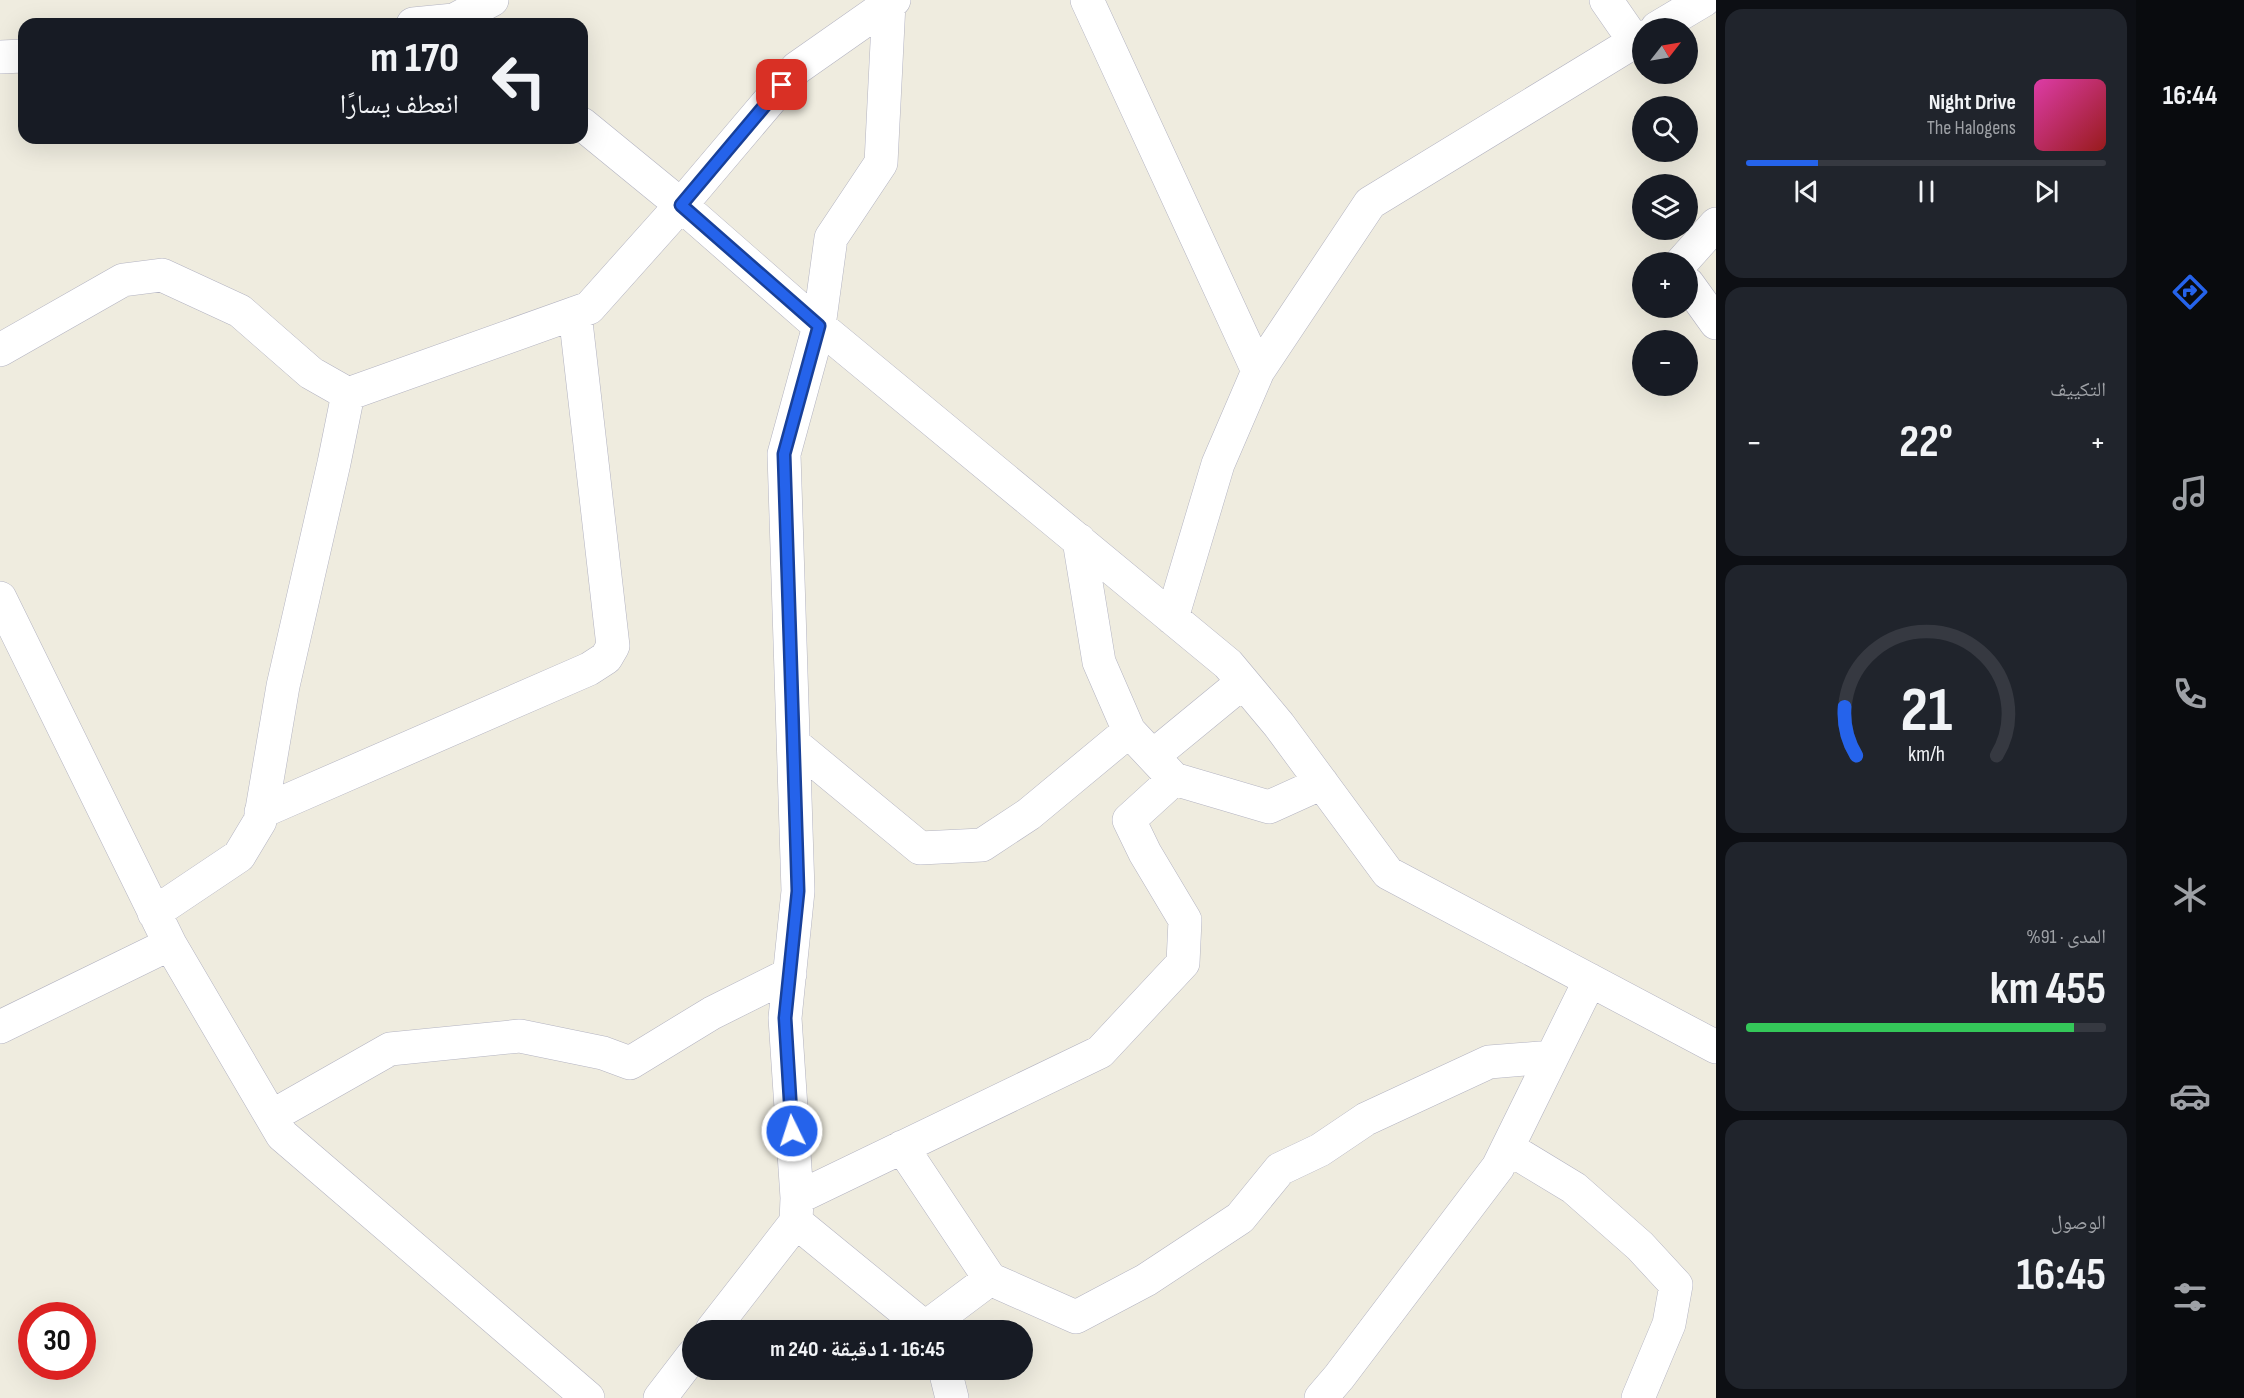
<!DOCTYPE html>
<html lang="ar">
<head>
<meta charset="utf-8">
<style>
	:root { --surface:#171b24; --page:#20242c; --text:#f1f3f6; --muted:#9ea1a6; --line:#363941; --accent:#2563eb }
	body { margin:0; font-family:"Sofia Sans Condensed","Noto Naskh Arabic",sans-serif; background:var(--page); color:var(--text); direction:rtl; height:100vh; display:flex; flex-direction:column; font-size:22px; white-space:nowrap }
	* { box-sizing:border-box; margin:0 }
	p { font-size:20px; color:var(--muted) }
	.icon { flex:none; width:33px; height:33px; fill:none; stroke:currentColor; stroke-width:2; stroke-linecap:round; stroke-linejoin:round }
	.map { position:relative; flex:1; overflow:hidden; direction:ltr }
	.sheet { display:flex; flex-direction:column; gap:9px; padding:9px; background:#0d0f14; width:420px }
	.sheet>* { flex:none }
	.hud { position:absolute; left:18px; top:18px; width:570px; height:126px; border-radius:18px; box-shadow:0 6px 24px #0002; direction:rtl; background:#171b24; color:var(--text); overflow:hidden }
	.needle { width:39px; rotate:59deg }
	.fabs { position:absolute; left:1632px; top:18px; display:grid; gap:12px }
	.fabs a { display:grid; place-items:center; width:66px; height:66px; border-radius:50%; background:var(--surface); box-shadow:0 6px 24px #0002; font-size:30px }
	.speed { position:absolute; left:18px; top:1302px; display:flex; gap:12px; font-size:30px; font-weight:700; text-align:center }
	.speed>* { display:grid; place-content:center; width:78px; height:78px; border-radius:50%; background:var(--surface); box-shadow:0 6px 24px #0002; line-height:1 }
	.speed .limit { border:9px solid #d22; background:#fff; color:#111 }
	.pin { position:absolute; display:grid; place-items:center; width:51px; height:51px; color:#fff; margin:-26px; border-radius:12px; box-shadow:0 3px 9px #0006 }
	.me { position:absolute; width:66px; margin:-33px; rotate:356deg; stroke-linejoin:round; filter:drop-shadow(0 0 4px #0008) }
	.turn { display:flex; align-items:center; gap:21px; height:126px; padding:0 30px; font-size:27px }
	.turn .icon { width:78px; height:78px; stroke-width:2.5 }
	.turn b { display:block; font-size:42px; line-height:51px }
	.big { font-size:45px; font-weight:700; line-height:1.1 }
	.sheet .card { flex:1; display:flex; flex-direction:column; justify-content:center; gap:9px; min-width:0; padding:0 21px; border-radius:18px; background:var(--page) }
	.sheet .dial { align-items:center; gap:0 }
	.dial svg { height:156px; overflow:visible; fill:none; stroke:var(--line); stroke-width:7; stroke-linecap:round; text-anchor:middle }
	.dial text { fill:var(--text); stroke:none }
	.song { display:flex; align-items:center; gap:18px }
	.cover { width:72px; height:72px; border-radius:9px; background:linear-gradient(135deg,hsl(320 70% 55%),hsl(0 70% 35%)) }
	.played { height:6px; border-radius:3px; background:linear-gradient(90deg,var(--accent) 20%,var(--line) 20%) }
	.keys { display:flex; justify-content:space-around; direction:ltr }
	.heat { display:flex; justify-content:space-between; align-items:center; font-size:33px; direction:ltr }
	.charge { height:9px; border-radius:4px; background:linear-gradient(90deg,#34c759 91%,var(--line) 0) }
	.trip { position:absolute; left:682px; top:1320px; width:351px; height:60px; border-radius:30px; background:var(--surface); box-shadow:0 6px 24px #0002; font-weight:700; line-height:60px; text-align:center; direction:rtl }
	main { display:flex; flex:1; min-height:0 }
	.tab-bar { display:flex; flex-direction:column; width:108px; justify-content:space-around; align-items:center; background:#090b0e; color:var(--muted) }
	.tab-bar .icon { width:42px; height:42px }
	.tab-bar .selected { color:var(--accent) }
	.tab-bar b { font-size:27px; color:var(--text) }
	.map>svg:first-child { display:block }
</style>
</head>
<body>
<main>
<nav class="tab-bar">
<b>16:44</b>
<svg class="icon selected" aria-label="directions" viewBox="0 0 24 24"><path d="M12 3l9 9-9 9-9-9zM9 14v-3h6M13 9l2 2-2 2"/></svg>
<svg class="icon" aria-label="music" viewBox="0 0 24 24"><path d="M9 18V5l10-2v13"/><circle cx="6" cy="18" r="3"/><circle cx="16" cy="16" r="3"/></svg>
<svg class="icon" aria-label="phone" viewBox="0 0 24 24"><path d="M5 4h4l2 5-3 2q2 4 5 5l2-3 5 2v4C11 20 4 13 5 4z"/></svg>
<svg class="icon" aria-label="climate" viewBox="0 0 24 24"><path d="M12 3v18M4 7l16 10M4 17L20 7"/></svg>
<svg class="icon" aria-label="car" viewBox="0 0 24 24"><path d="M5 17H2v-5l4-1 3-4h7l3 4 3 1v5h-3M9 17h6M6 11h13"/><circle cx="7" cy="17" r="2"/><circle cx="17" cy="17" r="2"/></svg>
<svg class="icon" aria-label="filters" viewBox="0 0 24 24"><path d="M4 7h16M4 17h16"/><circle cx="9" cy="7" r="2"/><circle cx="15" cy="17" r="2"/></svg>
</nav>
<section class="sheet">
<div class="card">
<div class="song"><i class="cover"></i><div><b>Night Drive</b><p>The Halogens</p></div></div>
<div class="played"></div>
<div class="keys"><svg class="icon" aria-label="previous" viewBox="0 0 24 24"><path d="M18 5L8 12l10 7zM5 5v14"/></svg><svg class="icon" aria-label="pause" viewBox="0 0 24 24"><path d="M8 5v14M16 5v14"/></svg><svg class="icon" aria-label="next" viewBox="0 0 24 24"><path d="M6 5l10 7-10 7zM19 5v14"/></svg></div>
</div>
<div class="card"><p>التكييف</p>
<div class="heat"><a>−</a><b class="big">22°</b><a>+</a></div>
</div>
<div class="card dial"><svg viewBox="0 0 100 80">
<path d="M14 69A42 42 0 1 1 86 69"/>
<path d="M14 69A42 42 0 0 1 8 44" stroke="#2563eb"/>
<text x="50" y="56" font-size="32" font-weight="700">21</text>
<text x="50" y="72" font-size="11">km/h</text>
</svg></div>
<div class="card"><p>المدى · 91%</p><b class="big">455 km</b><div class="charge"></div></div>
<div class="card"><p>الوصول</p><b class="big">16:45</b></div>
</section>
<div class="map">
<svg width="1716" height="1398" viewBox="0 0 1716 1398">
	<rect width="100%" height="100%" fill="#efecdf"/>
	<g fill="none" stroke-linecap="round" stroke-linejoin="round">
		<!-- minor casing -->
		<g stroke="#b3b3c1" stroke-width="34">
			<path id="minor" d="M1087,0L1258,371
				M1606,0L1635,42
				M413,24L454,20L492,0
				M1657,28L1704,0
				M0,57L24,56
				M582,124L681,205L819,326L1228,664L1279,725L1388,873L1716,1047
				M1682,262L1716,224
				M1688,284L1716,323
				M0,350L123,280L162,275L240,311L311,373L348,394
				M1079,540L1099,662L1129,731L1174,779L1269,807L1322,783
				M0,598L170,944L282,1135L588,1398
				M1172,618L1218,464L1258,371L1370,203L1642,37
				M794,744L920,848L982,845L1029,814L1129,731
				M1153,756L1243,682
				M261,812L589,669L606,658L613,646L575,313
				M154,913L239,856L260,821L283,686L334,463L348,394L589,308L681,205L797,68L894,0
				M0,1027L170,944
				M272,1116L390,1049L520,1036L603,1053L630,1063L712,1013L790,974
				M902,1147L990,1279L1076,1317L1146,1280L1240,1218L1280,1169L1320,1150L1366,1119L1489,1062L1552,1057
				M1508,1148L1574,1188L1640,1246L1676,1285L1669,1324L1638,1398
				M797,1198L1100,1052L1183,963L1185,920L1145,853L1129,820L1174,779
				M796,1222L928,1330
				M926,1327L990,1279
				M712,1330L796,1222L797,1198L785,1018L798,891L784,454L819,326L831,238L881,163L889,3
				M945,1370L952,1398
				M660,1398L693,1355
				M1321,1398L1339,1377L1498,1167L1590,980"/>
		</g>
		<!-- minor -->
		<use href="#minor" stroke="#fff" stroke-width="33"/>
	</g>
	<g fill="none" stroke-linecap="round" stroke-linejoin="round">
		<!-- route casing -->
		<g stroke="#184099" stroke-width="15">
			<path id="route" d="M782,85L681,205L819,326L784,454L798,891L785,1018L792,1131"/>
		</g>
		<!-- route -->
		<use href="#route" stroke="#2563eb" stroke-width="10"/>
	</g>
</svg>
<div class="fabs">
<a><svg class="needle" viewBox="-14 -14 28 28"><path d="M0-13l5 13h-10z" fill="#e53935"/><path d="M0 13l5-13h-10z" fill="#9ea1a6"/></svg></a>
<a><svg class="icon" aria-label="search" viewBox="0 0 24 24"><circle cx="10" cy="10" r="6"/><path d="M15 15l6 6"/></svg></a>
<a><svg class="icon" aria-label="layers" viewBox="0 0 24 24"><path d="M12 4l9 5-9 5-9-5zM3 14l9 5 9-5"/></svg></a>
<a>+</a>
<a>−</a>
</div>
<div class="speed"><div class="limit">30</div></div>
<div class="pin" style="left:782px;top:85px;background:#d93025"><svg class="icon" aria-label="arrive" viewBox="0 0 24 24"><path d="M6 21V4h12l-3 4 3 4H6"/></svg></div>
<svg class="me" style="left:792px;top:1131px" viewBox="-20 -20 40 40"><circle r="17" fill="#2563eb" stroke="#fff" stroke-width="3"/><path d="M0-11L8 9 0 5-8 9z" fill="#fff"/></svg>
<div class="trip">16:45 · 1 دقيقة · 240 m</div>
<div class="hud">
<div class="turn"><svg class="icon" aria-label="left" viewBox="0 0 24 24"><path d="M17 20v-9H6M10 6l-5 5 5 5"/></svg><div><b>170 m</b>انعطف يسارًا</div></div>
</div>
</div>
</main>
</body>
</html>
